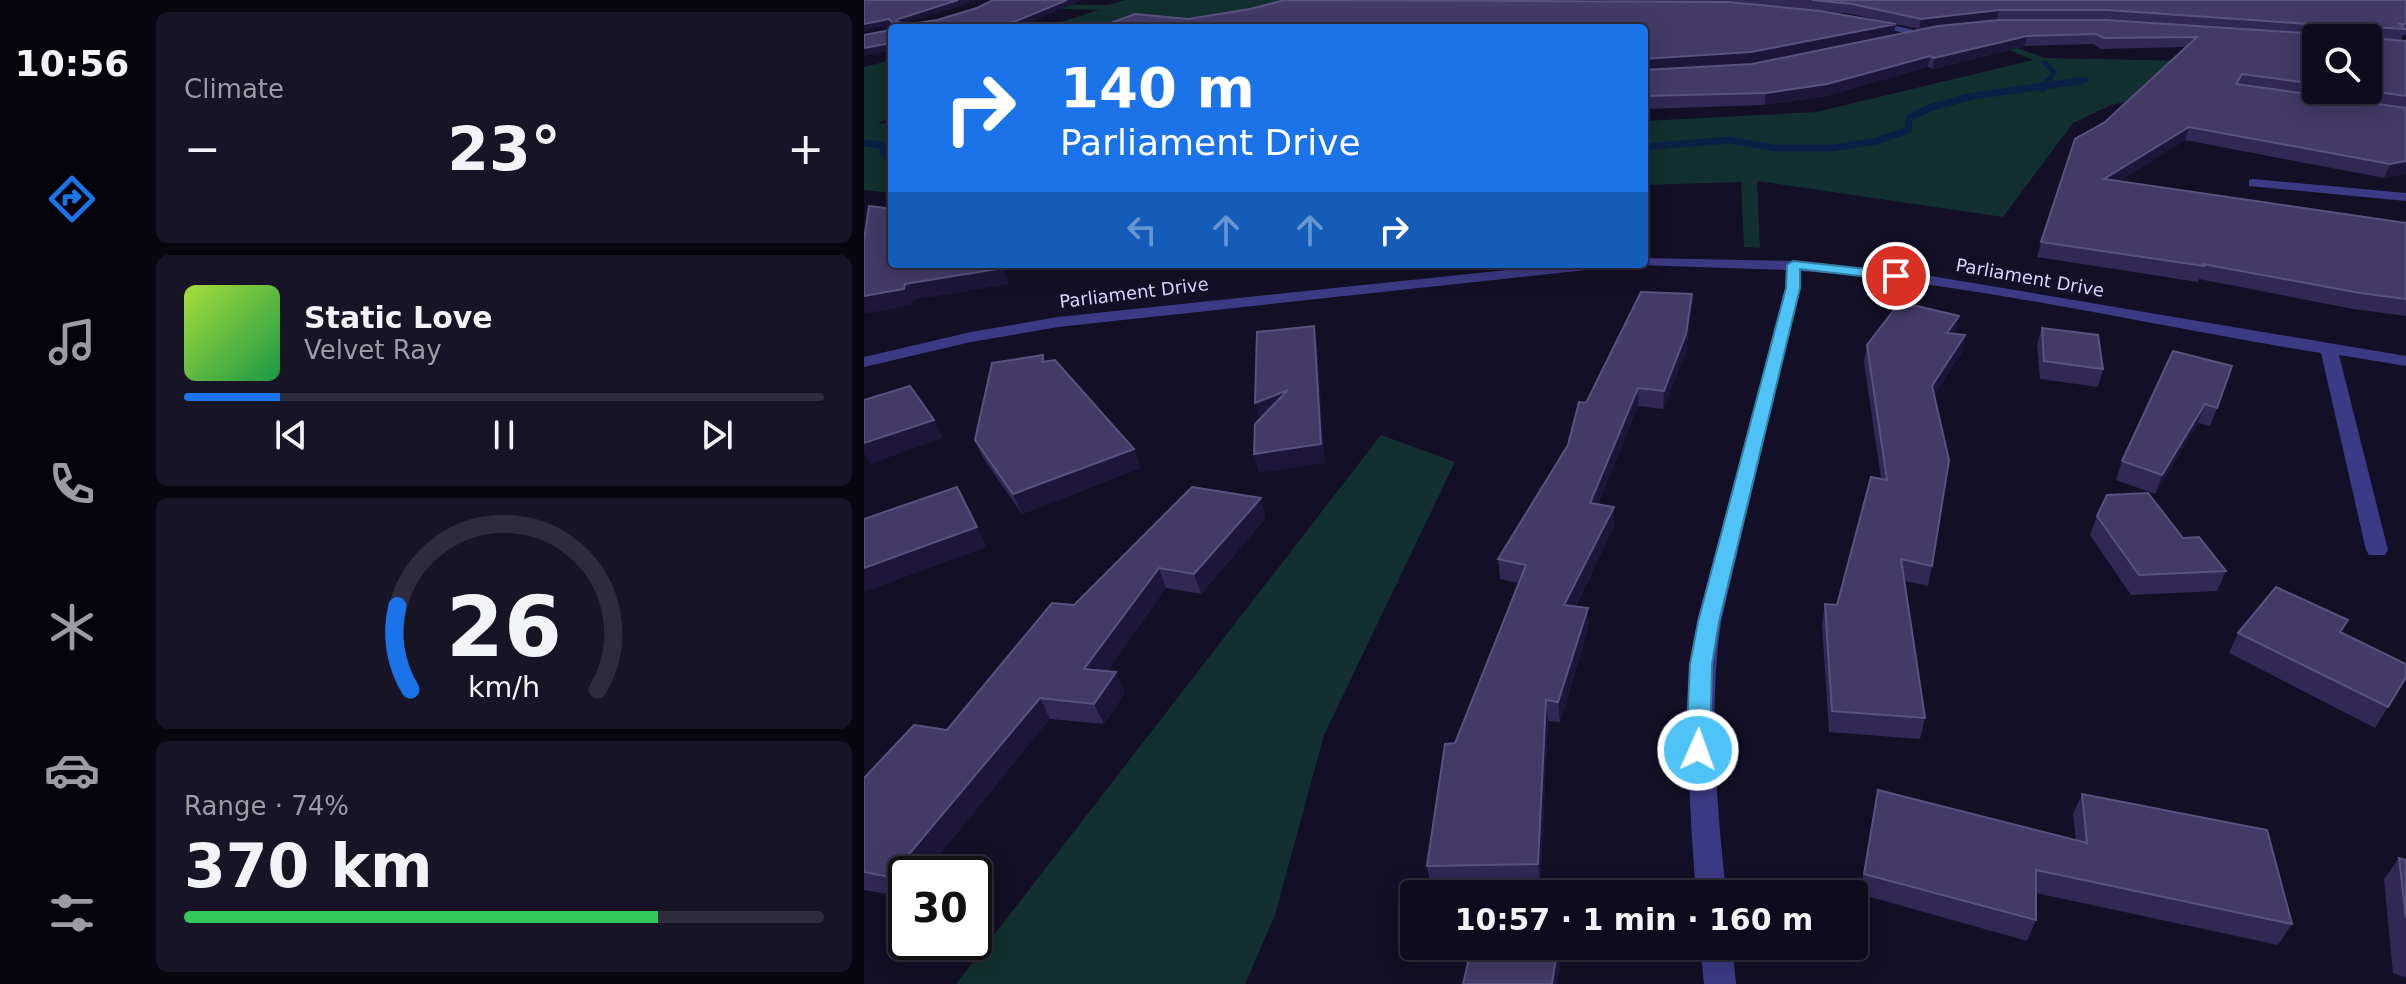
<!DOCTYPE html>
<html lang="en">
<head>
<meta charset="utf-8">
<style>
	:root { --surface:#0e0b1c; --page:#171425; --text:#f1f3f6; --muted:#9b9ba3; --line:#2e2b3b; --accent:#1a73e8 }
	body { margin:0; font-family:"DejaVu Sans",sans-serif; background:var(--page); color:var(--text); height:100vh; display:flex; flex-direction:column; font-size:30px; white-space:nowrap }
	* { box-sizing:border-box; margin:0 }
	p { font-size:26px; color:var(--muted) }
	.icon { flex:none; width:44px; height:44px; fill:none; stroke:currentColor; stroke-width:2; stroke-linecap:round; stroke-linejoin:round }
	.map { position:relative; flex:1; overflow:hidden }
	.side { display:flex; flex-direction:column; gap:12px; padding:12px; background:#08060f; width:720px }
	.side>* { flex:none }
	.top-card { position:absolute; left:24px; top:24px; width:760px; height:244px; border-radius:8px; box-shadow:0 4px 20px #0003,0 0 0 2px var(--line); background:#1a73e8; color:#fff; overflow:hidden }
	.fabs { position:absolute; left:1438px; top:24px; display:grid; gap:16px }
	.fabs a { display:grid; place-items:center; width:80px; height:80px; border-radius:8px; background:var(--surface); box-shadow:0 4px 20px #0003,0 0 0 2px var(--line); font-size:40px }
	.speed { position:absolute; left:24px; top:856px; display:flex; gap:16px; font-size:40px; font-weight:700; text-align:center }
	.speed>* { display:grid; place-content:center; width:104px; height:104px; border-radius:50%; background:var(--surface); box-shadow:0 4px 20px #0003,0 0 0 2px var(--line); line-height:1 }
	.speed .limit { border:4px solid #111; border-radius:12px; background:#fff; color:#111 }
	.pin { position:absolute; display:grid; place-items:center; width:68px; height:68px; color:#fff; margin:-34px; border:4px solid #fff; border-radius:50%; box-shadow:0 2px 8px #0007 }
	.me { position:absolute; width:88px; margin:-44px; rotate:2deg; stroke-linejoin:round; filter:drop-shadow(0 0 6px #0008) }
	.turn { display:flex; align-items:center; gap:28px; height:168px; padding:0 40px; font-size:36px }
	.turn .icon { width:104px; height:104px; stroke-width:2.5 }
	.turn b { display:block; font-size:56px; line-height:68px }
	.lanes { display:flex; align-items:center; height:76px; padding:0 40px; background:#0003; justify-content:center; gap:40px; direction:ltr }
	.lanes .off { opacity:.35 }
	.big { font-size:60px; font-weight:600; line-height:1.1 }
	.side .tile { flex:1; display:flex; flex-direction:column; justify-content:center; gap:12px; min-width:0; padding:0 28px; border-radius:12px; background:var(--page) }
	.side .dial { align-items:center; gap:0 }
	.dial svg { height:208px; overflow:visible; fill:none; stroke:var(--line); stroke-width:7; stroke-linecap:round; text-anchor:middle }
	.dial text { fill:var(--text); stroke:none }
	.song { display:flex; align-items:center; gap:24px }
	.cover { width:96px; height:96px; border-radius:12px; background:linear-gradient(135deg,hsl(80 70% 55%),hsl(140 70% 35%)) }
	.played { height:8px; border-radius:4px; background:linear-gradient(90deg,var(--accent) 15%,var(--line) 15%) }
	.keys { display:flex; justify-content:space-around; direction:ltr }
	.heat { display:flex; justify-content:space-between; align-items:center; font-size:44px; direction:ltr }
	.charge { height:12px; border-radius:6px; background:linear-gradient(90deg,#34c759 74%,var(--line) 0) }
	.trip { position:absolute; left:536px; top:880px; width:468px; height:80px; border-radius:8px; background:var(--surface); box-shadow:0 4px 20px #0003,0 0 0 2px var(--line); font-weight:600; line-height:80px; text-align:center }
	main { display:flex; flex:1; min-height:0 }
	.tab-bar { display:flex; flex-direction:column; width:144px; justify-content:space-around; align-items:center; background:#06040b; color:var(--muted) }
	.tab-bar .icon { width:56px; height:56px }
	.tab-bar .on { color:var(--accent) }
	.tab-bar b { font-size:36px; color:var(--text) }
	.map>svg:first-child { display:block }
</style>
</head>
<body>
<main>
<nav class="tab-bar">
<b>10:56</b>
<svg class="icon on" aria-label="directions" viewBox="0 0 24 24"><path d="M12 3l9 9-9 9-9-9zM9 14v-3h6M13 9l2 2-2 2"/></svg>
<svg class="icon" aria-label="music" viewBox="0 0 24 24"><path d="M9 18V5l10-2v13"/><circle cx="6" cy="18" r="3"/><circle cx="16" cy="16" r="3"/></svg>
<svg class="icon" aria-label="phone" viewBox="0 0 24 24"><path d="M5 4h4l2 5-3 2q2 4 5 5l2-3 5 2v4C11 20 4 13 5 4z"/></svg>
<svg class="icon" aria-label="climate" viewBox="0 0 24 24"><path d="M12 3v18M4 7l16 10M4 17L20 7"/></svg>
<svg class="icon" aria-label="car" viewBox="0 0 24 24"><path d="M5 17H2v-5l4-1 3-4h7l3 4 3 1v5h-3M9 17h6M6 11h13"/><circle cx="7" cy="17" r="2"/><circle cx="17" cy="17" r="2"/></svg>
<svg class="icon" aria-label="filters" viewBox="0 0 24 24"><path d="M4 7h16M4 17h16"/><circle cx="9" cy="7" r="2"/><circle cx="15" cy="17" r="2"/></svg>
</nav>
<section class="side">
<div class="tile"><p>Climate</p>
<div class="heat"><a>−</a><b class="big">23°</b><a>+</a></div>
</div>
<div class="tile">
<div class="song"><i class="cover"></i><div><b>Static Love</b><p>Velvet Ray</p></div></div>
<div class="played"></div>
<div class="keys"><svg class="icon" aria-label="previous" viewBox="0 0 24 24"><path d="M18 5L8 12l10 7zM5 5v14"/></svg><svg class="icon" aria-label="pause" viewBox="0 0 24 24"><path d="M8 5v14M16 5v14"/></svg><svg class="icon" aria-label="next" viewBox="0 0 24 24"><path d="M6 5l10 7-10 7zM19 5v14"/></svg></div>
</div>
<div class="tile dial"><svg viewBox="0 0 100 80">
<path d="M14 69A42 42 0 1 1 86 69"/>
<path d="M14 69A42 42 0 0 1 9 37" stroke="#1a73e8"/>
<text x="50" y="56" font-size="32" font-weight="700">26</text>
<text x="50" y="72" font-size="11">km/h</text>
</svg></div>
<div class="tile"><p>Range · 74%</p><b class="big">370 km</b><div class="charge"></div></div>
</section>
<div class="map">
<svg width="1542" height="984" viewBox="0 0 1542 984">
	<rect width="100%" height="100%" fill="#130f26"/>
	<!-- green -->
	<path fill="#12302f" d="M261,0H443L317,28H177L235,10L136,7L145,3L243,5Z
		M1112,32L1180,58L1328,61L1335,87L1247,105L1209,123L1139,217L893,181L896,248L880,247L877,182L780,185V121L952,112L1169,60L1104,33Z
		M28,60V117L14,123L28,124V193L0,190V67Z
		M517,435L591,462L460,735L411,915L381,984H92Z"/>
	<g fill="none" stroke-linecap="round" stroke-linejoin="round">
		<!-- stream-far1 -->
		<path stroke="#0a1f44" stroke-width="5" d="M1181,63L1190,72L1183,83
			M1205,83L1222,80"/>
		<!-- stream -->
		<path stroke="#0a1f44" stroke-width="7" d="M1179,89L1184,81
			M0,143L17,145L22,157H28
			M780,147L865,140L911,148H969L1013,141L1044,130L1045,118L1065,108L1109,96L1215,81"/>
		<!-- street -->
		<path fill="#3d3a85" fill-rule="evenodd" d="M594,0H694L697,2L597,4Z
			M1004,19L1058,32L1059,34L1055,37L1001,23Z
			M1389,179L1542,193V201L1385,186V180Z
			M780,258L929,261L1067,276L1542,356V366L1475,355L1524,550L1521,555H1505L1502,550L1457,353C1284,326 1112,283 936,271V288L857,622C844,713 853,803 862,894H832C825,802 819,713 833,622L922,288V270L775,265L780,264Z
			M699,264H747L740,268L194,327L107,342L0,367V357L107,332L194,317Z
			M836,946H868L872,984H840Z"/>
	</g>
	<!-- wall -->
	<path fill="#312854" fill-rule="evenodd" d="M732,0H1542V35H1539L1537,40L1508,38L1542,41V174L1520,178L1321,140L1255,181L1542,223V316L1489,309L1335,279L1334,282L1173,257L1177,242L1241,122L1321,47L1237,49L1229,44L1161,46L1069,69L1064,67L962,96L901,105L780,109V70L888,64L1070,27L1055,29L1031,24L1030,34L887,63L324,19L597,1L786,2ZM956,11L987,14L1026,23ZM1452,38L1504,90H1452Z
		M828,294L827,311L822,352L799,409L774,406L734,504L750,526L711,607L724,629L696,722L684,721L676,885L567,887L563,866L591,743L654,583L636,579L634,559L704,445L722,403Z
		M1095,316L1091,334L1101,335L1098,352L1070,395L1068,566L1064,586L1041,581L1061,718L1056,739L965,732L958,624L961,604L973,605L1017,478L1000,362L1003,345Z
		M1178,328L1239,369L1234,387L1176,379L1173,345Z
		M1309,351L1353,408L1346,426L1334,423L1291,494L1252,480L1258,461Z
		M179,355L182,362L270,449L276,468L158,514L120,459L111,440Z
		M1233,516L1319,538L1362,571L1353,591L1267,595L1226,535Z
		M402,518L337,594L302,588L243,671L261,693L240,724L186,719L42,874V896L41,897L0,890V778L83,730L210,605Z
		M1484,620L1477,633L1524,707L1511,728L1365,653L1374,633Z
		M1014,790L1212,841L1209,814L1218,794L1428,924L1414,945L1172,893V920L1163,941L996,894Z
		M1535,858L1542,860V978L1529,973L1520,879Z"/>
	<!-- shaded-wall -->
	<path fill="#1d163a" d="M94,0H115L36,25L32,22L34,19Z
		M203,0H219L154,27L113,28Z
		M1135,10L1133,20L1055,29L1057,19Z
		M25,19L27,25L0,31V24Z
		M1032,24L1030,34L887,63L780,70V59Z
		M1163,36L1161,46L1069,69L1070,58Z
		M28,43V51L0,56V48Z
		M1066,56L1064,67L962,96L901,105L902,93Z
		M1325,127L1321,140L1236,193L1240,179Z
		M1542,161V174L1520,178L1526,164Z
		M139,268L145,284L49,300L48,305L0,314V296L41,284Z
		M828,294L827,311L822,352L799,409L800,391Z
		M1095,316L1091,333L1080,350L1083,333Z
		M450,326L453,343L461,463L395,473L390,454L457,444Z
		M1101,335L1098,352L1065,404L1068,386Z
		M774,388V406L727,522L726,503Z
		M424,390L396,421L391,403Z
		M1341,404L1334,423L1291,494L1298,475Z
		M70,420L79,438L6,464L0,453V443Z
		M270,449L276,468L158,514L149,494Z
		M397,498L402,518L337,594L330,574Z
		M750,507V526L701,626L700,605Z
		M113,527L123,547L0,592V568Z
		M295,568L302,588L230,690L220,669Z
		M724,608V629L696,722L694,702Z
		M252,672L261,693L240,724L230,704Z
		M176,698L186,719L60,874H42V896L41,897L26,877Z
		M682,700L684,721L676,885L674,864Z
		M694,946H696L697,962L693,984H688Z"/>
	<!-- building -->
	<path fill="#433a66" stroke="#5a527e" stroke-width="2" d="M0,0H94L34,19L32,22L47,24L73,20L113,8L129,0H203L152,21L113,28H28V43L0,48V35L26,30L28,22L25,19L0,24Z
		M421,0L864,2L956,11L1032,24L887,52L780,59V28H233L271,14L324,19L386,9Z
		M948,0H1542V24H1536L1541,29L1506,27L1508,38L1542,41V96L1497,90H1504V38H1452V84L1378,74L1372,84L1542,108V161L1526,164L1325,127L1240,179L1542,223V299L1496,293L1339,264L1340,266L1177,242L1211,139L1241,122L1333,37L1240,38L1232,34L1163,36L1070,58L1066,56L963,84L902,93L780,96V70L888,64L1074,26L1135,20H1242L1456,34L1463,28L1460,25L1243,10H1135L1057,19L988,4Z
		M5,206L28,209V264H136L139,268L41,284L40,289L0,296V240Z
		M777,292L828,294L822,334L800,391L774,388L726,503L750,507L700,605L724,608L694,702L682,700L674,864L563,866L581,744L591,743L662,565L634,559L704,445L715,402L722,403Z
		M1036,302L1095,316L1083,333L1101,335L1068,386L1085,460L1068,566L1037,559L1061,718L968,711L961,604L973,605L1007,477L1023,480L1003,345Z
		M450,326L457,444L390,454L391,424L424,390L391,403L393,332Z
		M1178,328L1234,335L1239,369L1180,361Z
		M1309,351L1368,366L1353,408L1341,404L1298,475L1258,461Z
		M179,355L178,362L191,360L270,449L149,494L111,440L128,363Z
		M46,386L70,420L0,443V400Z
		M93,487L113,527L0,568V519Z
		M328,487L397,498L330,574L295,568L220,669L252,672L230,704L176,698L26,877L0,872V778L50,725L83,730L188,603L210,605Z
		M1284,493L1319,538L1335,537L1362,571L1275,575L1233,516L1243,495Z
		M1412,587L1484,620L1476,632L1542,664V677L1524,707L1374,633Z
		M1014,790L1223,843L1218,794L1403,830L1428,924L1172,870V920L1000,874Z
		M1535,858L1542,860V918Z
		M608,946H694L688,984H599Z"/>
	<!-- route -->
	<path fill="#4fc3f7" stroke="#337fa1" stroke-width="2" d="M929,261L1032,272L1039,276L1032,280L936,269V288L855,622L848,664L846,750L842,757L834,760L825,757L822,750L826,664L834,622L922,288L923,265Z"/>
	<g text-anchor="middle" stroke-width="8" stroke-linejoin="round" paint-order="stroke">
		<!-- far-street labels -->
		<g font-size="18" fill="#d9d4ff" stroke="#130f26">
			<text transform="translate(1166 278) rotate(10)" y="6">Parliament Drive</text>
			<text transform="translate(270 293) rotate(-7)" y="6">Parliament Drive</text>
		</g>
	</g>
</svg>
<div class="fabs">
<a><svg class="icon" aria-label="search" viewBox="0 0 24 24"><circle cx="10" cy="10" r="6"/><path d="M15 15l6 6"/></svg></a>
</div>
<div class="speed"><div class="limit">30</div></div>
<div class="pin" style="left:1032px;top:276px;background:#d93025"><svg class="icon" aria-label="arrive" viewBox="0 0 24 24"><path d="M6 21V4h12l-3 4 3 4H6"/></svg></div>
<svg class="me" style="left:834px;top:750px" viewBox="-20 -20 40 40"><circle r="17" fill="#4fc3f7" stroke="#fff" stroke-width="3"/><path d="M0-11L8 9 0 5-8 9z" fill="#fff"/></svg>
<div class="trip">10:57 · 1 min · 160 m</div>
<div class="top-card">
<div class="turn"><svg class="icon" aria-label="right" viewBox="0 0 24 24"><path d="M7 20v-9h11M14 6l5 5-5 5"/></svg><div><b>140 m</b>Parliament Drive</div></div>
<div class="lanes"><svg class="icon off" aria-label="left" viewBox="0 0 24 24"><path d="M17 20v-9H6M10 6l-5 5 5 5"/></svg><svg class="icon off" aria-label="ahead" viewBox="0 0 24 24"><path d="M12 20V5M6 11l6-6 6 6"/></svg><svg class="icon off" aria-label="ahead" viewBox="0 0 24 24"><path d="M12 20V5M6 11l6-6 6 6"/></svg><svg class="icon" aria-label="right" viewBox="0 0 24 24"><path d="M7 20v-9h11M14 6l5 5-5 5"/></svg></div>
</div>
</div>
</main>
</body>
</html>
